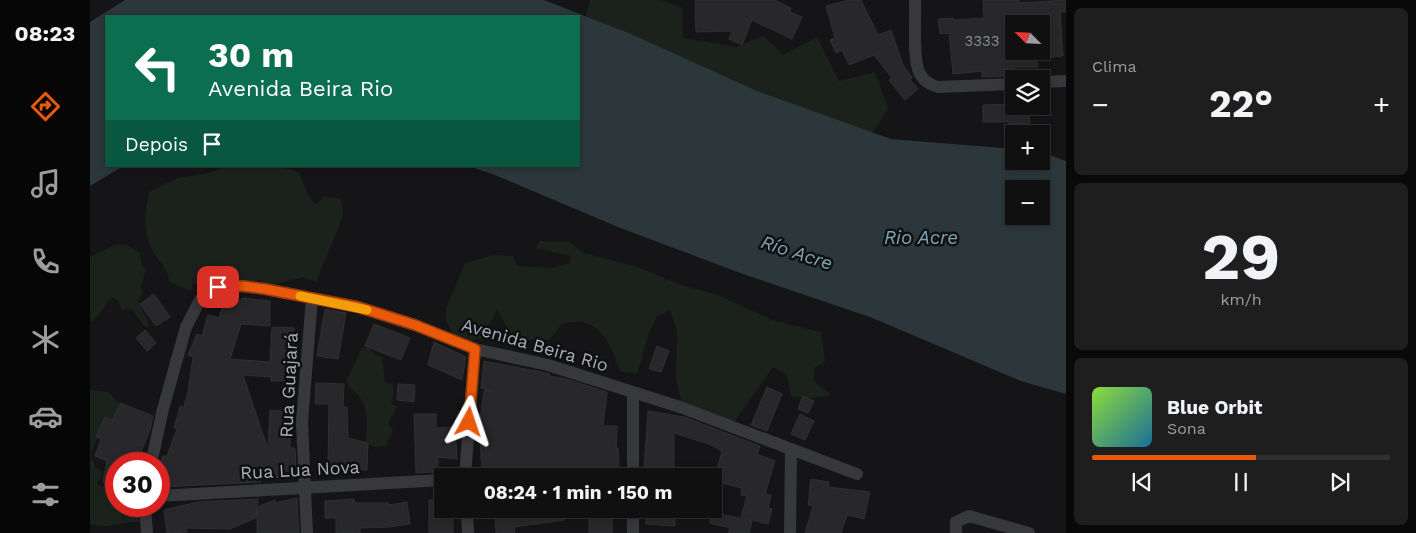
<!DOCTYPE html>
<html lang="pt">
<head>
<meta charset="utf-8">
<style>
	:root { --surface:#101011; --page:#1e1e1f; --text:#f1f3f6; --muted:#9c9d9f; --line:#303031; --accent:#ea580c }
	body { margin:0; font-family:"Work Sans",sans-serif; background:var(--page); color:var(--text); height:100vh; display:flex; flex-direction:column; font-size:19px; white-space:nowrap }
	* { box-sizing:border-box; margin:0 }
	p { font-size:16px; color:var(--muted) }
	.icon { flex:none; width:28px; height:28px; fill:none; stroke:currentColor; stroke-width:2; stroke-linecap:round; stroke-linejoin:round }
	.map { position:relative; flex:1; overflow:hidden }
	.panel { display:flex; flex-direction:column; gap:8px; padding:8px; background:#090909; width:350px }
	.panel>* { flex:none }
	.guide { position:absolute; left:15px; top:15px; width:475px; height:152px; border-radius:0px; box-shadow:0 2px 8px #0003,0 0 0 1px var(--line); background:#0b6e4f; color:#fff; overflow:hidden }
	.needle { width:32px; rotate:294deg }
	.tools { position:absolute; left:915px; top:15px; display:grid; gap:10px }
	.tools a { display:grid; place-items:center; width:45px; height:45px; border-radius:0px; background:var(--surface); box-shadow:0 2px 8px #0003,0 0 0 1px var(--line); font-size:25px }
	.speed { position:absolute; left:15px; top:452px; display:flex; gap:10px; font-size:25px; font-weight:700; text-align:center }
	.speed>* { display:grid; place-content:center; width:65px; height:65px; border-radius:50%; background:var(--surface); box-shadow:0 2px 8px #0003,0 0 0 1px var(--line); line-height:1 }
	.speed .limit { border:8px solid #d22; background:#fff; color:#111 }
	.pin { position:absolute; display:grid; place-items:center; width:42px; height:42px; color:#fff; margin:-21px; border-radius:10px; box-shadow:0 2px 8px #0006 }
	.me { position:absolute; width:55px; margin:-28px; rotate:5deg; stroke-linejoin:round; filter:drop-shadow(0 0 4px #0008) }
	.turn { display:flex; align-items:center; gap:18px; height:105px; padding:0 20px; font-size:22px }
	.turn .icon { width:65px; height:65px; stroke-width:2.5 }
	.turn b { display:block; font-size:35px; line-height:42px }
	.then { display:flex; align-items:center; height:48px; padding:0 20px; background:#0003; gap:10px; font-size:19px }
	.big { font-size:38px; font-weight:700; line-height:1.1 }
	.panel .tile { flex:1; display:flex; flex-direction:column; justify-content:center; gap:8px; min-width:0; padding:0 18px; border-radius:8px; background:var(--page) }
	.panel .dial { align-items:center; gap:0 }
	.dial b { font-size:65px; line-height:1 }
	.song { display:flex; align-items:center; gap:15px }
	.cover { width:60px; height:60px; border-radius:8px; background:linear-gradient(135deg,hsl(90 70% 55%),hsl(200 70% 35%)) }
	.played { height:5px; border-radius:2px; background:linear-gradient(90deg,var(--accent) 55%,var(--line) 55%) }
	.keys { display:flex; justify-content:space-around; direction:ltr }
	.heat { display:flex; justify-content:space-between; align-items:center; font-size:28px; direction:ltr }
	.trip { position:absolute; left:344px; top:468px; width:288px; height:50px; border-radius:0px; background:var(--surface); box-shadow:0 2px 8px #0003,0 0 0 1px var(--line); font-weight:700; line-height:50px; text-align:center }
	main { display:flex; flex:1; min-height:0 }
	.dock { display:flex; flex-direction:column; width:90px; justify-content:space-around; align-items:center; background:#060607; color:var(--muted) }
	.dock .icon { width:35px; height:35px }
	.dock .active { color:var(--accent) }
	.dock b { font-size:22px; color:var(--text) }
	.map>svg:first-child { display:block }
</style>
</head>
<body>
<main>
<nav class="dock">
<b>08:23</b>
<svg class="icon active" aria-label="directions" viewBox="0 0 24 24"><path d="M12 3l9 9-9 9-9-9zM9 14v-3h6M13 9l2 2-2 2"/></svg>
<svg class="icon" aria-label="music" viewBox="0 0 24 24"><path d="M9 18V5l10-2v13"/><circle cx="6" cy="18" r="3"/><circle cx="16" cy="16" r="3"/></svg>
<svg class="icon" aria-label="phone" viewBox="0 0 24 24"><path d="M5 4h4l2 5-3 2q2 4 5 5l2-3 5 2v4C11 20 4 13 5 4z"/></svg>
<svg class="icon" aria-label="climate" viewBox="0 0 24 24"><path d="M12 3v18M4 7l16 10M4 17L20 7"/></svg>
<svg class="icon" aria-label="car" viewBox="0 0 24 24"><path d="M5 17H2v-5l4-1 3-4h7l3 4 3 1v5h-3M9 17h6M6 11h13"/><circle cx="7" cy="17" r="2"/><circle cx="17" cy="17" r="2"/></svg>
<svg class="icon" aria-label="filters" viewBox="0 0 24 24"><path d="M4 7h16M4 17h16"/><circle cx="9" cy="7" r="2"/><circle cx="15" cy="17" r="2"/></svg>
</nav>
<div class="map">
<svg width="976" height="533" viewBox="0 0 976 533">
	<rect width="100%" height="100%" fill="#151517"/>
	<!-- green -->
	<path fill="#1b221b" d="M500,0H571L593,8V38L647,47L673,36L693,55L727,37L749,81L785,72L798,109L770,152L491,31Z
		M136,166H187L209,172L218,195L226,205L234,196L251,199L253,214L249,226L226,282L213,277L178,286L169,279L161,287L149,280C133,288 120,290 103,283L101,291L80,282C76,265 70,264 63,251C52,231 55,213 59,192L88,178L118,173Z
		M450,241L479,242L494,253L547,267L591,285L625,294L685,321L731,332L735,362L724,368V381L741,395L720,398L701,396L697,375L683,367L645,421L632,420L592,403L586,380L587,331L580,310L567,316L558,336L547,374L530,371C524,353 514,326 492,322C486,321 478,323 472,324L459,340H434L420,332L407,310L392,338L379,341L365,339L356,320V308L375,263L404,255L423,256L427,266L462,268L480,263L481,256L446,248Z
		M27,244L36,245L50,253L52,266L56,269L51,285L53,294L48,300C51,310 58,317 59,328L53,325L42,309L31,310L29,302L23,297C13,304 11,317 0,322V257Z
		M272,348H279L286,355L292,357L295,382L303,385L304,395L301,403L307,407L298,424L303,430L296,446C287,447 281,449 276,440C277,413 280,404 258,386L257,379Z
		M0,390L18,392L33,407L29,423L11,431L0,454L5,467L14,473L7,484L26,492V506H49V522C32,521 16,530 0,524Z"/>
	<!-- water -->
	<path fill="#2b373b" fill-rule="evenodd" d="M35,0H454L541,34L667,91L801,139L924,149V161H951V152L976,161V394L931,381L780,317L653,274L528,227L405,175L378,166H489V16H16V166H33L0,186V22ZM924,189H951V216H924Z"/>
	<!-- building -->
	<path fill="#28282b" stroke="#2f3033" d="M605,0H684L701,8L700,12L712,17L702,39L662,20L652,45L639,39L642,31L606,32Z
		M759,0H771L788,35L801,30L813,65L822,77L820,79L828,89L815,100L799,80L802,78L784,55L759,65L752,50L746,53L740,40L745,38L736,6Z
		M893,0H929V3L976,0V12H970L973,56L951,58V24H924V51H946L948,67H924V76L892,77V71L863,74L859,33L850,34L848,19L863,18V20L894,18Z
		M924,104V106H938L940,123L919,125L918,122H893V105Z
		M64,294L80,317L66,326L50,304Z
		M152,298L180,301V326L151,324L140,359L180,362L182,327L204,328L203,346H206L203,381H181V377L153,375L178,449L180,410L197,412L201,419L200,448H205L206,471H194L192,477L171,479L170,482L71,487L72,456H77L87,429L84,428L90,407H94L98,392L103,357L98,355L107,334L112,336L118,315L129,318L135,299L151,301Z
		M235,309L256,313L248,359L227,356Z
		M284,324L320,338L311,360L275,346Z
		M55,330L66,343L57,351L46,338Z
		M344,342L376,357L372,380L338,365Z
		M567,346L579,351L571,372L559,369Z
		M394,361L456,373L460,374L459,376L476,379L517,392L513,426H527L526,448H528L529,469L487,471L450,468V474L427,472L392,473L390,434H388L394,391L401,392L391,388Z
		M226,383L254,384L253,407H257L258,438L278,443L277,470H260V466L238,467L239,404H225Z
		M308,384L325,385L324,402L307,400Z
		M677,387L692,394L677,431L661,425Z
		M713,396L724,401L718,413L708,409Z
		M30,403L63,416L60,430L46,464H26V488L13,482L17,461L5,456L11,439L6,437L15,417L23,420Z
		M558,411L594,417L670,446L667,454L685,461L675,494L681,495L678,508L682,509L678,524L651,517L657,496L651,495L652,488L624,481L632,451L619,444L584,433V470H554Z
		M324,414H346V428L365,427L367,459L348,457V472L326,473Z
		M710,414L724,421L715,440L701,434Z
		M721,479L739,482L738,487L780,492L774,519L757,515L751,533H715L723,506L718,505Z
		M207,498L209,533H167V509L166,518L140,529L96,528L97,532L77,533L74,510L108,502L168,499L167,507L185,500V503Z
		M264,499L265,503H298V505L317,502L320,524L299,527L270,528V533H246V518H235V501Z
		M339,500H352V509H363V533H339Z
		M473,509L474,520L424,527L425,533H406L405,513L430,511V514Z
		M499,509H522V533H499Z
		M557,509H585V526L556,524Z
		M622,512L662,521L659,533H638L640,528L620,523Z"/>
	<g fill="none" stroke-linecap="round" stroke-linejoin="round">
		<!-- street -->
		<path stroke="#36383c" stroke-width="12" d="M825,0C826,17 822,61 830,74C834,81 840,85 848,87L924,84
			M951,82L976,81
			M543,392V476
			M61,464L73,409L96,327L110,300L119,292L127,287L152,286L175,289L268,307L325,325L385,349L458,365L590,407L767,474
			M375,476L385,349
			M69,496L352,480
			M55,506L57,533
			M377,509L378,533
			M543,509V533
			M217,533L212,422L222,298
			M700,533L701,449
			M866,533V522L879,516L939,533"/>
	</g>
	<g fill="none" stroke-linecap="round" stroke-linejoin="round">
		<!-- route casing -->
		<g stroke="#983908" stroke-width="12">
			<path id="route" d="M128,287L152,286L175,289L268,307L325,325L385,349L379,422"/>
		</g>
		<!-- route -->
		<use href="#route" stroke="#ea580c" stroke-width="9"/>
		<!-- slow -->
		<path stroke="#f59e0b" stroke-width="9" d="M210,296L277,310"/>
	</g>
	<g text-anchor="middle" stroke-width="5" stroke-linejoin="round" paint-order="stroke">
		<!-- number labels -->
		<g font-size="15" fill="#868c93">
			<text x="892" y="46">3333</text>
		</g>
		<!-- street labels -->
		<g font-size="18" fill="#a6afb7" stroke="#101012">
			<text transform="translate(445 345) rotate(16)" y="6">Avenida Beira Rio</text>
			<text transform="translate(199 385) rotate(-87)" y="6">Rua Guajará</text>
			<text transform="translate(210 470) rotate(-3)" y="6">Rua Lua Nova</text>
		</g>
		<!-- water labels -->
		<g font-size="19" font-style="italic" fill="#7ca5b3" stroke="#101012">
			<text x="831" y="244">Rio Acre</text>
			<text transform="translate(707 252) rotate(18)" y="7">Río Acre</text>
		</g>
	</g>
</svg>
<div class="tools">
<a><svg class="needle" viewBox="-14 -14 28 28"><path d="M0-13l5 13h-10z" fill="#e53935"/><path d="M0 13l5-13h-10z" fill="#9c9d9f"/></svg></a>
<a><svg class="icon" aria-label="layers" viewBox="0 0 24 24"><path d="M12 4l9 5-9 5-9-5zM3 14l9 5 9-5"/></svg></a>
<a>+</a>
<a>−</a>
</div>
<div class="speed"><div class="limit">30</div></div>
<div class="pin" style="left:128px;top:287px;background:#d93025"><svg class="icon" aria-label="arrive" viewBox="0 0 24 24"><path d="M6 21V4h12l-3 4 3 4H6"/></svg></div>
<svg class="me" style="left:379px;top:422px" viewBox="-20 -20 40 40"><path d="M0-17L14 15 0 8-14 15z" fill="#ea580c" stroke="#fff" stroke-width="4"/></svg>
<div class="trip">08:24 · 1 min · 150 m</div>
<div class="guide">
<div class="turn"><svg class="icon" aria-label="left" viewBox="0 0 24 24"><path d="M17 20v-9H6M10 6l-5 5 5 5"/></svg><div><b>30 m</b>Avenida Beira Rio</div></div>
<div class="then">Depois<svg class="icon" aria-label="arrive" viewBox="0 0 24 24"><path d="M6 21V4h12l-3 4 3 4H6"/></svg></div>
</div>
</div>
<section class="panel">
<div class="tile"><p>Clima</p>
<div class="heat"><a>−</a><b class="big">22°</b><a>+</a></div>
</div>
<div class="tile dial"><b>29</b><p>km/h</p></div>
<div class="tile">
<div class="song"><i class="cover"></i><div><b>Blue Orbit</b><p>Sona</p></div></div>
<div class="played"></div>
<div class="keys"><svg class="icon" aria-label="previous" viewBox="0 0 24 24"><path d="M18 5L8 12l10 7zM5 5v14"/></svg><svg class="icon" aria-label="pause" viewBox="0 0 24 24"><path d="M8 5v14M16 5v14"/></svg><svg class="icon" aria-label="next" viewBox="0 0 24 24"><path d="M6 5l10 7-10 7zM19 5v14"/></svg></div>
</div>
</section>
</main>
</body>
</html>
